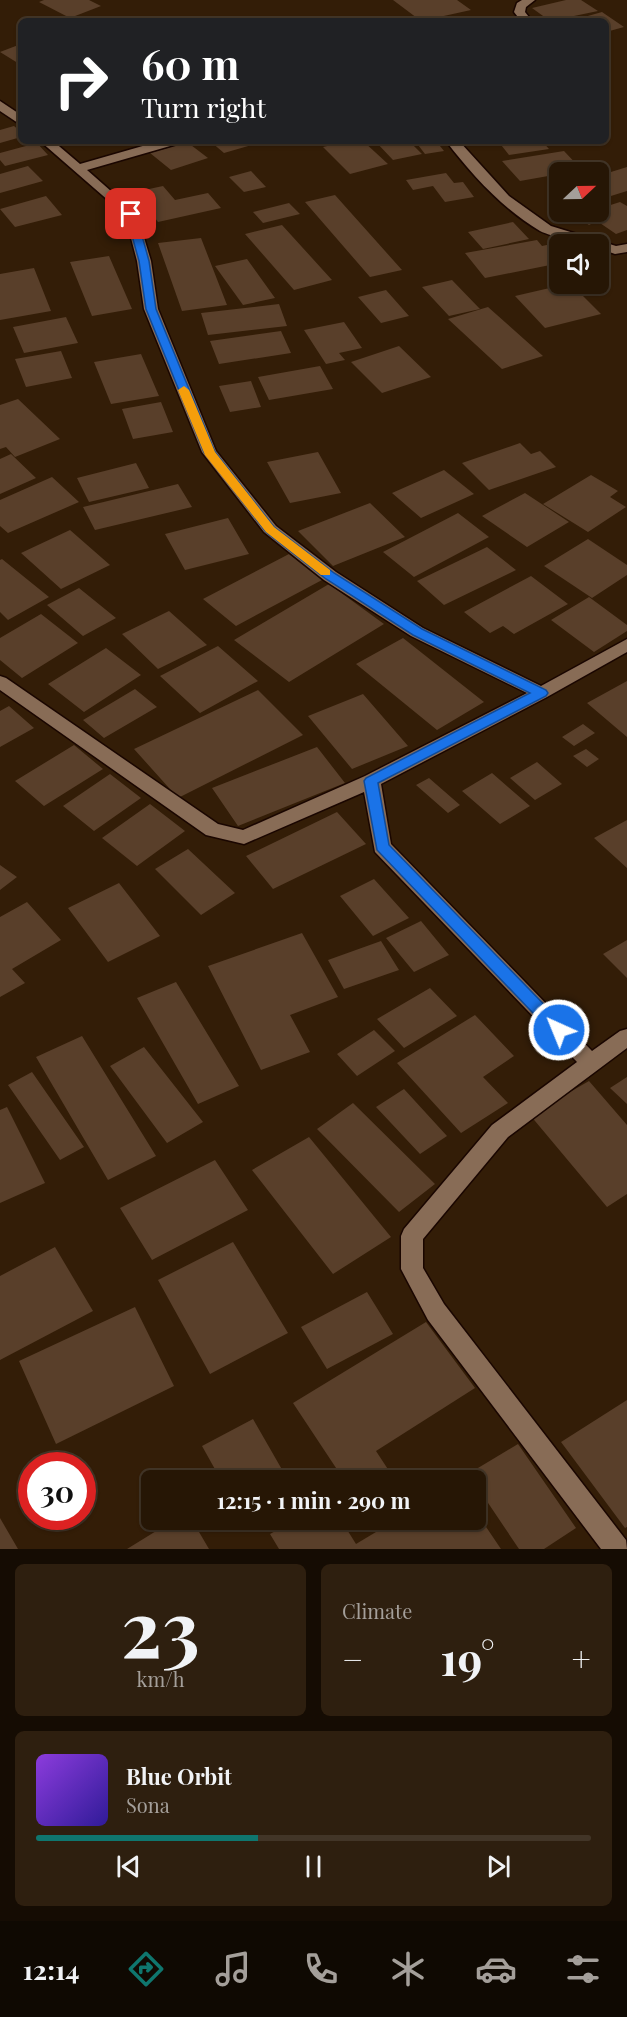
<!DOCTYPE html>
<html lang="en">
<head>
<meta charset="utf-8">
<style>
	:root { --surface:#261605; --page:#2e1f0f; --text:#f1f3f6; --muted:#a49f9a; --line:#423527; --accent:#0f766e }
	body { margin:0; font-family:"Playfair Display",serif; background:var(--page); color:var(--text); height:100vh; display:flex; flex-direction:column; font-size:22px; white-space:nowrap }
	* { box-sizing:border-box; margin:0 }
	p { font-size:20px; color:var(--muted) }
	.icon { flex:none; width:33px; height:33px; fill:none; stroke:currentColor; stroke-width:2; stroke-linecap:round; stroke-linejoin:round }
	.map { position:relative; height:1549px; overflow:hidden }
	.details { display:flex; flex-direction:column; gap:15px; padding:15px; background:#150c03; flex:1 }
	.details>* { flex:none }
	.hud { position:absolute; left:18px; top:18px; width:591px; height:126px; border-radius:9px; box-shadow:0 2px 4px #0004,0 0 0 2px var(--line); background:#202124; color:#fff; overflow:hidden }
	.needle { width:39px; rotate:68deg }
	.controls { position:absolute; left:549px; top:162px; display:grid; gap:12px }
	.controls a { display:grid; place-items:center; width:60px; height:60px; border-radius:9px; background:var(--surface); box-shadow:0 2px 4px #0004,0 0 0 2px var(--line); font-size:30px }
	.speed { position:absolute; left:18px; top:1452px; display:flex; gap:12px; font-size:30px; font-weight:700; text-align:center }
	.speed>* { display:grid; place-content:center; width:78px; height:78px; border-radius:50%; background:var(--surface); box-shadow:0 2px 4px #0004,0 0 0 2px var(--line); line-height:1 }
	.speed .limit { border:9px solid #d22; background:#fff; color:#111 }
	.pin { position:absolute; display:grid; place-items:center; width:51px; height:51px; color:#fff; margin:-26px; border-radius:12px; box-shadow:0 3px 9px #0006 }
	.me { position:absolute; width:66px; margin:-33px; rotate:316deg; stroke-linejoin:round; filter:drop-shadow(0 0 4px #0008) }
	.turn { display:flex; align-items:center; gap:21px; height:126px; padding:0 24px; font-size:27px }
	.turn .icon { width:78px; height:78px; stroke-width:2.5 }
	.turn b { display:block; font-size:42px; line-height:51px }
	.big { font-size:45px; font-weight:700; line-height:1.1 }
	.details .card { flex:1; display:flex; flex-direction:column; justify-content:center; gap:9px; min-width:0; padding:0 21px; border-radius:9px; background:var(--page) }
	.details .dial { align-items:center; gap:0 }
	.dial b { font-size:78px; line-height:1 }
	.song { display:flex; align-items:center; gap:18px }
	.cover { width:72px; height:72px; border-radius:9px; background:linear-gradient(135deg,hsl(270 70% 55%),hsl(250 70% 35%)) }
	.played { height:6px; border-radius:3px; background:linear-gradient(90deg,var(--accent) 40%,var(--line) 40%) }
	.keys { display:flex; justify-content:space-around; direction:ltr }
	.heat { display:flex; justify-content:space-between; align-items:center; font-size:33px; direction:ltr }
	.details .tiles { flex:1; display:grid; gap:15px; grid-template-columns:1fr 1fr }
	.card:last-child { grid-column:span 2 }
	.trip { position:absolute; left:141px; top:1470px; width:345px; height:60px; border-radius:9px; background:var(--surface); box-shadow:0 2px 4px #0004,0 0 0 2px var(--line); font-weight:700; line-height:60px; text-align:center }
	.dock { display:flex; height:96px; justify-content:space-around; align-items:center; background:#0f0902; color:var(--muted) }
	.dock .icon { width:42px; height:42px }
	.dock .current { color:var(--accent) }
	.dock b { font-size:27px; color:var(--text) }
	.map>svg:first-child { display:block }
</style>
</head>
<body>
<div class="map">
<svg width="627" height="1549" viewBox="0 0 627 1549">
	<rect width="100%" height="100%" fill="#331d07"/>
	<!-- building -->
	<path fill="#593f2a" d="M44,0H89L101,6L70,18L39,2Z
		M393,0H457L471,10L421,21Z
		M566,0H581L598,11L550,21L532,8Z
		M602,12L624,27L606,32V21H570Z
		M21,44V65L0,52Z
		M14,126L21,132V137L0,143V130Z
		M216,141H262V142L224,153L211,142Z
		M348,141H363L388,164L350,174L323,147Z
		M375,141H409L422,154L393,160Z
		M415,141H436L444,151L425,154Z
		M498,141H542L549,149L509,155Z
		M187,142L208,158L171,170L150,153Z
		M37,143L48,155L5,166L0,160V153Z
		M564,151L582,170L520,181L502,161Z
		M28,166L43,181L0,193V174Z
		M627,167V191L598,200V176Z
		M251,171L266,187L244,192L229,177Z
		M446,173L454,183L463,182L474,197L445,202L433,186L413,190L406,180Z
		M163,186L175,200L208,193L221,208L158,222L135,192Z
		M335,195L402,270L370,277L305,202Z
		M46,196L62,215L15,227L0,209Z
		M620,202L627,206V230L616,234L597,221L589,225L577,217L598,212V209Z
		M289,203L300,214L263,223L253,212Z
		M513,222L529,239L483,249L468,232Z
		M282,225L332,280L294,290L245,234Z
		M201,238L227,305L182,311L158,243Z
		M537,240L542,246L556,243L560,247V263L485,278L465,253Z
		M109,256L132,309L92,316L70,262Z
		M247,259L275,298L243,305L215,266Z
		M34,268L51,311L0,320V274Z
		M452,280L480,309L449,316L422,287Z
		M567,284H571L601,314L545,328L515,296Z
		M386,290L409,316L381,323L358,297Z
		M279,304L287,326L208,335L201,313Z
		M488,307L543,356L502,369L448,319Z
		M66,317L78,343L24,353L13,327Z
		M344,322L362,348L339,353L345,360L326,364L304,330Z
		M281,331L291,353L219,364L210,341Z
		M399,346L431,377L382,393L351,362Z
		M61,351L72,378L26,387L15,359Z
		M141,354L159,396L111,404L94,362Z
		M320,366L333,389L269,400L258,377Z
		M251,381L261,407L230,412L219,386Z
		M18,399L60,439L15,457L6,447L0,449V405Z
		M161,402L173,432L133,439L122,409Z
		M520,443L531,454L540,451L556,467L489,490L462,463Z
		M318,452L341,493L290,503L267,462Z
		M11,454L36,478L0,494V459Z
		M136,463L149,488L89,502L77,478Z
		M444,470L474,494L421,518L392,493Z
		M591,475L618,491L610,497L626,507L588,532L543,504Z
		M52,477L79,502L8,533L0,526V500Z
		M178,484L192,507L95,530L83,507Z
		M525,493L569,522L527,547L482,516Z
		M370,503L405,537L333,566L298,531Z
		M458,513L489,537L414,577L383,552Z
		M228,518L249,554L185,570L165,534Z
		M70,530L110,565L61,589L21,553Z
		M588,539L627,565V575L592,598L544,566Z
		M487,547L516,570L444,605L417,581Z
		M289,554L322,580L236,626L203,599Z
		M2,559L49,597L8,620L0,612V560Z
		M531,576L568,604L514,634L503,626L490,633L464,612Z
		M329,584L384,624L289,682L234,640Z
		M79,588L116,618L83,636L47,605Z
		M589,597L627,625V631L594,652L551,620Z
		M169,611L207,645L158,669L122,634Z
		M41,614L78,643L22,678L0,660V638Z
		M403,638L484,702L437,730L356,664Z
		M218,646L258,681L200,713L160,676Z
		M106,648L141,675L84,712L48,684Z
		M627,681V737L587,703Z
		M135,689L157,707L104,738L83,720Z
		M258,690L303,735L178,798L134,749Z
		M363,694L408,746L352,769L308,716Z
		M9,706L34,728L0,747V711Z
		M583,724L595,733L574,746L562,737Z
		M74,745L103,769L44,806L15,781Z
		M317,747L345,783L238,826L212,788Z
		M586,749L599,759L587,767L573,756Z
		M537,762L562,784L535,800L510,778Z
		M492,773L530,806L500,824L462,791Z
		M110,774L141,798L94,831L63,806Z
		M429,778L460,805L448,813L416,785Z
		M150,804L185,831L137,866L102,838Z
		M337,812L366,844L273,889L246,856Z
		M627,820V868L594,838Z
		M188,849L235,893L201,915L155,869Z
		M0,865L17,877L0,890Z
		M374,879L409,918L373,936L340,896Z
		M119,883L160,936L108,962L68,908Z
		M27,902L61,940L12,969L25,983L0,997V917Z
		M421,921L449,955L414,972L386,938Z
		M302,933L338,997L290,1015L310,1052L261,1070L208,966Z
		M627,940V978L603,954Z
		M381,941L399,970L344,989L328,960Z
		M176,982L239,1086L198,1104L137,998Z
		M430,988L457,1016L404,1048L377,1019Z
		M475,1015L514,1056L483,1077L508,1103L461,1133L397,1063Z
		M374,1030L395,1051L357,1076L337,1054Z
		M82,1036L156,1156L108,1180L36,1057Z
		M144,1047L203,1122L167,1143L110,1066Z
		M32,1072L84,1147L60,1160L8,1085Z
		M627,1077V1104L610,1088Z
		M589,1081L627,1125V1194L607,1207L530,1115Z
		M404,1089L447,1136L420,1154L376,1107Z
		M353,1103L435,1184L399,1212L317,1129Z
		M7,1107L45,1183L0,1203V1110Z
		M309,1137L391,1237L333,1274L252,1170Z
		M215,1160L248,1210L152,1260L120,1208Z
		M233,1242L288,1333L210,1374L158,1280Z
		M55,1247L93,1311L0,1360V1276Z
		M367,1292L393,1334L327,1369L301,1327Z
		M135,1307L174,1386L56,1444L19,1361Z
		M426,1322L475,1388L376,1451L395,1480H344L293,1403Z
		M627,1400V1527L625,1528L561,1442Z
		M253,1419L288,1480H221L202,1446Z
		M518,1444L576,1528L544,1549H519L476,1485V1480H473L468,1474Z
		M476,1512L501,1549H279L270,1534L295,1520H341L356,1544L396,1520H476Z
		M0,1518L18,1549H0Z
		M174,1520H192L209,1549H127Z"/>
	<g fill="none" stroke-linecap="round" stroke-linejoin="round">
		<!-- street casing -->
		<g stroke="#1a0600" stroke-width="3">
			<path id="street" d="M522,0H535L526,7L525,12L532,21H521L514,12L517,3Z
				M0,101L21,115V125L0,111Z
				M40,141H53L80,164L160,141H179L177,144L87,170L137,214L151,261L158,309L216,451L276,526L336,572L423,628L541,686L627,639V652L547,697L381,784L391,844L592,1051L620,1031L627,1029V1048L508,1137L423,1239V1268L444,1304L626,1540L627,1549H601L428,1320L401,1269V1236L404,1229L492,1125L577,1062L375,852L364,792L244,844L206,835L0,690V676L6,678L218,824L243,830L365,776L527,693L411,636L324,580L264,532L202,452L144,309L137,261L125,215Z
				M446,141H459L509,196L551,226L616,246L627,244V252L615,254L598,248V244C585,244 552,237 540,231C504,210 471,174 446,141Z"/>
		</g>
		<!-- street -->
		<use href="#street" fill="#886c56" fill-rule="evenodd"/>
	</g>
	<!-- route -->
	<path fill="#1a73e8" stroke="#114b97" stroke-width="1.5" d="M131,211L136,214L149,261L156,309L215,452L274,527L334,573L422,629L546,690L548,693L546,696L378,783L389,845L564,1025L566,1030L564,1034L559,1036L553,1034L377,850L364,781L366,778L530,693L413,635L326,579L266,532L204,452L146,309L139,261L126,214Z"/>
	<!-- slow -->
	<path fill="#f59e0b" d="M184,386L189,390L215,452L274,527L330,570V575H321L266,532L205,455L178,390Z"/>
</svg>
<div class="controls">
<a><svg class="needle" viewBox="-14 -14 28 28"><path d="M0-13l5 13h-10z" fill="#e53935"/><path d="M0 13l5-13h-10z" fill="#a49f9a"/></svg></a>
<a><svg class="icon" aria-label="sound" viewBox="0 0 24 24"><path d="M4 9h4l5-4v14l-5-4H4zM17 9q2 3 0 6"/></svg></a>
</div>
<div class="speed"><div class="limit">30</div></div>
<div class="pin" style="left:131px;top:214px;background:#d93025"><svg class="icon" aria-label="arrive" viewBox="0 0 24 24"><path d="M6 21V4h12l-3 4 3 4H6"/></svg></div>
<svg class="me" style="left:559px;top:1030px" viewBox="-20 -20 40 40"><circle r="17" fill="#1a73e8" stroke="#fff" stroke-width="3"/><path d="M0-11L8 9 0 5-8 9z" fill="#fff"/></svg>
<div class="trip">12:15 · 1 min · 290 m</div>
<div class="hud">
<div class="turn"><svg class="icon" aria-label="right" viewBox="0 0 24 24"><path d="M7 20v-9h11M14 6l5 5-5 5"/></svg><div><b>60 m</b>Turn right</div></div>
</div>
</div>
<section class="details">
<div class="tiles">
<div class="card dial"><b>23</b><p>km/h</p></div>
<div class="card"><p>Climate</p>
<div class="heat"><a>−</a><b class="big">19°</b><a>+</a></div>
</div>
<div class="card">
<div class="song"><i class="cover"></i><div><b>Blue Orbit</b><p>Sona</p></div></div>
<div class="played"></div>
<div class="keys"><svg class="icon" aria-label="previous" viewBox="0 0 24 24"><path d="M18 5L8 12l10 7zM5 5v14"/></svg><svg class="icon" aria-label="pause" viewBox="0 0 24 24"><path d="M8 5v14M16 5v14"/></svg><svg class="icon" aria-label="next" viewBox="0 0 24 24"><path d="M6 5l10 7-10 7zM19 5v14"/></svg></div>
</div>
</div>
</section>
<nav class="dock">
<b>12:14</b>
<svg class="icon current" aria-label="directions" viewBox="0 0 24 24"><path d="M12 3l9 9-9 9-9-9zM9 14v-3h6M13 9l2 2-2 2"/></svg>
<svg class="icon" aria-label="music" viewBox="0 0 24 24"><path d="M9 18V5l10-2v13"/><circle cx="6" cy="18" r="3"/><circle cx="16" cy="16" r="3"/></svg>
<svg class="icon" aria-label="phone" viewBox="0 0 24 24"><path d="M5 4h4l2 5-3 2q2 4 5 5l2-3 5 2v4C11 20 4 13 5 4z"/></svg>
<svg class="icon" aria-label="climate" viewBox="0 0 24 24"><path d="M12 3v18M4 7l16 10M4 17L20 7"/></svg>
<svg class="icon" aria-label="car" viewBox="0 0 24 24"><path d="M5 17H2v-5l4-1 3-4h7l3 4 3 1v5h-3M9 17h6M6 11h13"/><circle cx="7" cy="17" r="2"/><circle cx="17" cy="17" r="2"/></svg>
<svg class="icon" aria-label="filters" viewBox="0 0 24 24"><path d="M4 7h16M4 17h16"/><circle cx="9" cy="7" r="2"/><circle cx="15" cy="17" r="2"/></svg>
</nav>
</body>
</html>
